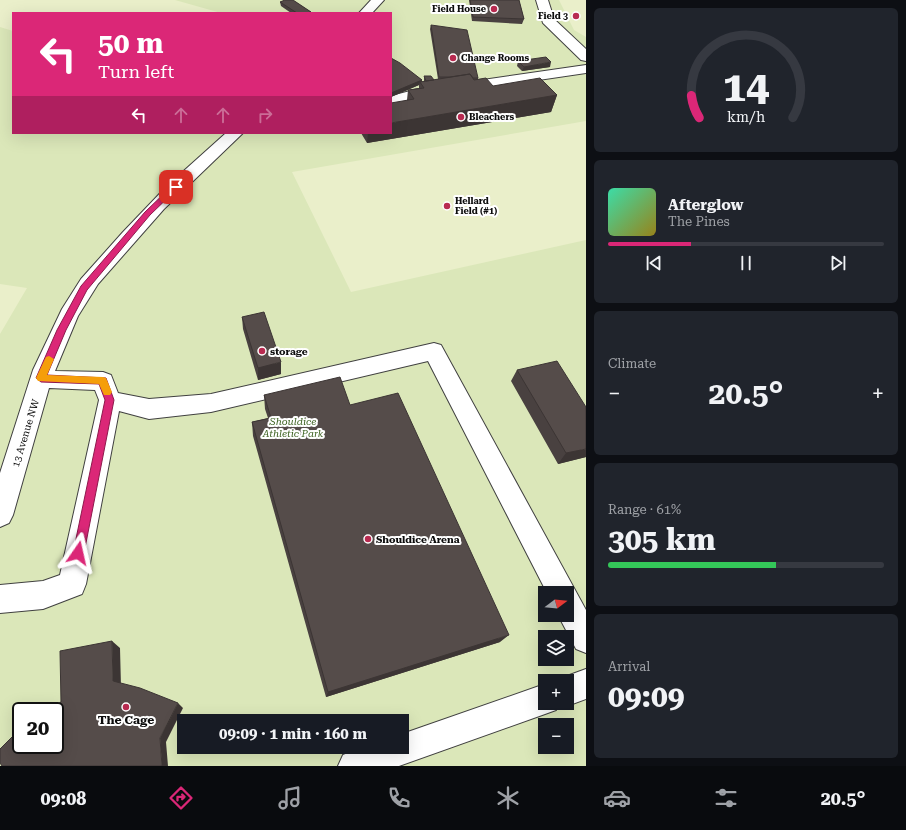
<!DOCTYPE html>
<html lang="en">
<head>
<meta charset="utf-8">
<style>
	:root { --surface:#171b24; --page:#20242c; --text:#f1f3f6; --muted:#9ea1a6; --line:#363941; --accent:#db2777 }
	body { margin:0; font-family:"Roboto Serif",serif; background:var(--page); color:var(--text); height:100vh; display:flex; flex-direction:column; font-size:15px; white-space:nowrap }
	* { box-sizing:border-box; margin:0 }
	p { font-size:13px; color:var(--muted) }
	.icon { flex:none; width:22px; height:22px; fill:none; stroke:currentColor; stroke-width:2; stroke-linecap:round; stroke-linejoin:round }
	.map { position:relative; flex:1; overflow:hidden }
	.sheet { display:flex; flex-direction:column; gap:8px; padding:8px; background:#0d0f14; width:320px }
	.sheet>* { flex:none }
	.hud { position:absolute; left:12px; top:12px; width:380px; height:122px; border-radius:0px; box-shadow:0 4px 16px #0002; background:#db2777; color:#fff; overflow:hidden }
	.needle { width:26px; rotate:74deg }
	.fabs { position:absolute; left:538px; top:586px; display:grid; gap:8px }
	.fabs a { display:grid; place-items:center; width:36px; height:36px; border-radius:0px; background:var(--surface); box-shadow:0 4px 16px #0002; font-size:20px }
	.speed { position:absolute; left:12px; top:702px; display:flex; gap:8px; font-size:20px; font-weight:700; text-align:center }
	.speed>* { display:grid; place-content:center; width:52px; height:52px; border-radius:50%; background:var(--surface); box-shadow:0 4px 16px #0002; line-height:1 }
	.speed .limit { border:2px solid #111; border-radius:6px; background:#fff; color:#111 }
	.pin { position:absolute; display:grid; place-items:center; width:34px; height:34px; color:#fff; margin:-17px; border-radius:8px; box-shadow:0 2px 6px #0006 }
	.me { position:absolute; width:44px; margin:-22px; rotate:11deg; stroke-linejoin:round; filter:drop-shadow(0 0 3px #0008) }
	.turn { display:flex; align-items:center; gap:14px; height:84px; padding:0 20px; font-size:18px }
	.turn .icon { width:52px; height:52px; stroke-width:2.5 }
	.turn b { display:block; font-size:28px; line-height:34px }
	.lanes { display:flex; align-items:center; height:38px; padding:0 20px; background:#0003; justify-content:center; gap:20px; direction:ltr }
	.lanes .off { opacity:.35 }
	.big { font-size:30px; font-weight:700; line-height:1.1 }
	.sheet .card { flex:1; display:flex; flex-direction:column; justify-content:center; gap:6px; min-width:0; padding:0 14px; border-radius:6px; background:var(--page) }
	.sheet .dial { align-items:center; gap:0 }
	.dial svg { height:104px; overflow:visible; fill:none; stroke:var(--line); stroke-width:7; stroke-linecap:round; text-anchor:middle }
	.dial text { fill:var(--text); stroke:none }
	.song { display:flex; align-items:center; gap:12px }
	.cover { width:48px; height:48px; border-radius:6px; background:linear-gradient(135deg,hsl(160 70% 55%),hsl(50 70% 35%)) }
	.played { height:4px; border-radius:2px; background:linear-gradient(90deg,var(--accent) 30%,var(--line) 30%) }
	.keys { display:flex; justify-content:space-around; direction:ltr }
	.heat { display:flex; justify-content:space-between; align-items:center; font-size:22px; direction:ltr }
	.charge { height:6px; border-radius:3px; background:linear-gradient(90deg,#34c759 61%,var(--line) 0) }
	.trip { position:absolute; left:177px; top:714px; width:232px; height:40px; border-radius:0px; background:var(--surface); box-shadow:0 4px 16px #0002; font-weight:700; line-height:40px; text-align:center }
	.tab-bar { display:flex; height:64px; justify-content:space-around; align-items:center; background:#090b0e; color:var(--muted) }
	.tab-bar .icon { width:28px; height:28px }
	.tab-bar .on { color:var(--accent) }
	.tab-bar b { font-size:18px; color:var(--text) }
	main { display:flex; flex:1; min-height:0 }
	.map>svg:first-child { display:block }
</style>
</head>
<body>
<main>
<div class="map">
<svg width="586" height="766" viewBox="0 0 586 766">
	<rect width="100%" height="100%" fill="#fef7ee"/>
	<!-- green -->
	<path fill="#dbe7b9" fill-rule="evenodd" d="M0,0H586V766H0ZM13,13H391V133H13ZM545,593H567V615H545ZM545,637H567V659H545ZM545,681H567V703H545ZM21,711H55V745H21ZM184,721H402V747H184ZM545,725H567V747H545Z"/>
	<!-- pitch -->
	<path fill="#eaefca" d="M0,0H175L221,13H13V31L0,27Z
		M559,0H586V37L574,30Z
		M586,121V240L351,292L292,172Z
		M0,284L27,288L0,334Z"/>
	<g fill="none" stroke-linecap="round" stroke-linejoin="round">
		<!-- minor casing -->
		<g stroke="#404040" stroke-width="2">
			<path id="minor" d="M371,0H384L372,13H359Z
				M536,0H548L554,19L586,49V61L581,60L543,23Z
				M586,65V73L416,98L391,105V96L414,90Z
				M226,133H243L164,209L98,284L78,316L55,371L103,372L111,375L118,393L149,399L211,394L434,343L441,345L586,610V653L576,649L558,615H567V593H547L428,361L211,412L149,419L119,411L86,584L82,594L43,609L0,613V585L43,581L60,575L99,400L95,390L49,388L13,515L9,523L0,527V473L33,370L62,309L81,279L123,232L167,186Z
				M586,669V699L567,706L560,703H567V681L556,680Z
				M545,684V703H558L556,710L545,714L399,766H338L343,755C366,745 378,747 402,747V734Z"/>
		</g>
		<!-- minor -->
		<use href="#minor" fill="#fff" fill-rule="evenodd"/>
	</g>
	<!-- wall -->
	<path fill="#494140" d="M469,0H519L524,19L522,24L472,21Z
		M294,1L311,12V13H291L281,6L280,2Z
		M431,25L478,78V79L493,86L557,95L551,112L367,143L361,133H391L407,100L408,90L419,88V85L391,97V58L422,80V82H424V76L434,80L438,79L430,29Z
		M518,61L550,67L522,71L517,66Z
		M242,317L281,374L258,380L243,329Z
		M517,370L586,457L558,464L511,381Z
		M264,395L350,405L500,642L326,697L253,436L252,422L268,418L265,409Z"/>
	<!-- shaded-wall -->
	<path fill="#3c3534" d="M551,62L550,67L522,71L524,67Z
		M422,80L421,84L420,82L419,85L391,97V93Z
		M557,95L551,112L367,143L368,133H391V123Z
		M281,362V374L258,380V368Z
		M586,449V457L558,464L566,453Z
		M509,635L500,642L326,697L328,692Z
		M112,641L120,648L121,687L113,681Z
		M178,703L183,708L166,742L168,766H162L160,738Z"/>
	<!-- building -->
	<path fill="#554c4a" stroke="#3c3534" d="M285,0H293L311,12L306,13H297L280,2Z
		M470,0H519L524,19L473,17Z
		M431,25L467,30L478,78H473L470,74L450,77H439Z
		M546,57L551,62L524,67L518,61Z
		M391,58L400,63L422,80L391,93Z
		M470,74L474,80L486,78L493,86L540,78L557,95L391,123V103L414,99L408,90L424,88L420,82Z
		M424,76H431L434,80L426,81Z
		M264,312L281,362L258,368L242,317Z
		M557,361L586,407V449L566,453L517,370Z
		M340,377L350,405L398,393L509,635L328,692L252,422L271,418L264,395Z
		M112,641L113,681L140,688L178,703L160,738L162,766H2L0,763V749L21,728V745H55V711H44L61,702L60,651Z"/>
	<!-- route -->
	<path fill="#db2777" stroke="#8e194d" d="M173,185L179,187L150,215L87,290L66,330L47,375L106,378L114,400L84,553L82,557L78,559L74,557L73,553L105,400L99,384L41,382L36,378L57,330L81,286L145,212Z"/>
	<!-- slow -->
	<path fill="#f59e0b" d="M49,356L54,359L47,375L103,377L106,378L112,392L110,395H104L99,384L38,381L36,378L46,357Z"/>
	<!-- markers -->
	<g fill="#b82a50" stroke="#fff" stroke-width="1.5">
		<circle cx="494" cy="9" r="4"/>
		<circle cx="576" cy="16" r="4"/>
		<circle cx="453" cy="58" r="4"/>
		<circle cx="461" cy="117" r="4"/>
		<circle cx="447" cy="206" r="4"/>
		<circle cx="262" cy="351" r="4"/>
		<circle cx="368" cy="539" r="4"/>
		<circle cx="126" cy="707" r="4"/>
	</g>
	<g text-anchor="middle" stroke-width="4" stroke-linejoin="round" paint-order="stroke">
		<!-- far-poi labels -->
		<g font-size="9" font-weight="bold" fill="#0d0d0d" stroke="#fff" text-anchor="start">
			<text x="486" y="12" text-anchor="end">Field House</text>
			<text x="568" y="19" text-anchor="end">Field 3</text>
			<text x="461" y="61">Change Rooms</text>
			<text x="469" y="120">Bleachers</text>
			<text x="455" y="204">Hellard<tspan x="455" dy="10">Field (#1)</tspan></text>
		</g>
		<!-- poi labels -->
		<g font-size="10" font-weight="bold" fill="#0d0d0d" stroke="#fff" text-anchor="start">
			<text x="270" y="355">storage</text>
			<text x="376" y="543">Shouldice Arena</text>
		</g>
		<!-- park labels -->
		<g font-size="10" font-style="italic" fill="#3c6220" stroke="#fff">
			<text x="293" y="425">Shouldice<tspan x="293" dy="12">Athletic Park</tspan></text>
		</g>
		<!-- street labels -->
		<g font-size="10" fill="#0d0d0d" stroke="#fff">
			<text transform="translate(25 433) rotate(-73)" y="4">13 Avenue NW</text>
		</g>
		<!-- near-poi labels -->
		<g font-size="12" font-weight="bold" fill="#0d0d0d" stroke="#fff">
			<text x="126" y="724">The Cage</text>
		</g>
	</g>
</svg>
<div class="fabs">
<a><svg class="needle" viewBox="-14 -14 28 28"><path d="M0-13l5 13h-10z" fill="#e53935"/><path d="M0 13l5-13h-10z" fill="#9ea1a6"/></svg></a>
<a><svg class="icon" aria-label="layers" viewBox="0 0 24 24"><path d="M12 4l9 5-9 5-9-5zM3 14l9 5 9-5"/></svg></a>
<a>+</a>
<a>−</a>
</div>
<div class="speed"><div class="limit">20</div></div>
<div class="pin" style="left:176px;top:187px;background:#d93025"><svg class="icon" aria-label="arrive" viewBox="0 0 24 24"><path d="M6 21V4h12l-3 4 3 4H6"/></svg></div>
<svg class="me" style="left:78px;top:553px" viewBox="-20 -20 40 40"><path d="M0-17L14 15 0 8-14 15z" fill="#db2777" stroke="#fff" stroke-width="4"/></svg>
<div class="trip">09:09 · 1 min · 160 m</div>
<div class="hud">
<div class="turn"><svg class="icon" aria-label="left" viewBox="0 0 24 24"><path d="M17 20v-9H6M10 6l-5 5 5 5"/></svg><div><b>50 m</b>Turn left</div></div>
<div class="lanes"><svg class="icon" aria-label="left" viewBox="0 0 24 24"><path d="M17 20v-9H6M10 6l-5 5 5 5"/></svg><svg class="icon off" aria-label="ahead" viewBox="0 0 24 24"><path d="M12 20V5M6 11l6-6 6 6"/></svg><svg class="icon off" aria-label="ahead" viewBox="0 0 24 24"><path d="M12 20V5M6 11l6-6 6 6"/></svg><svg class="icon off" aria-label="right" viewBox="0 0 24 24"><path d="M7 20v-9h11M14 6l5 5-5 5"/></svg></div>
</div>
</div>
<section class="sheet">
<div class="card dial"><svg viewBox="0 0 100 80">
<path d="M14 69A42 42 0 1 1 86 69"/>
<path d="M14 69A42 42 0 0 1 8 52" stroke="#db2777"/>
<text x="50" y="56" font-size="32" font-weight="700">14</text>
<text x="50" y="72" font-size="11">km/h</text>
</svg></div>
<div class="card">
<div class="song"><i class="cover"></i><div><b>Afterglow</b><p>The Pines</p></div></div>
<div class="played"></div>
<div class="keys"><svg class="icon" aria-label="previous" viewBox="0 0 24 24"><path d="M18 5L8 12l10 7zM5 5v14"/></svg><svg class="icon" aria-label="pause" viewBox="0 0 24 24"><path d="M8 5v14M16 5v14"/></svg><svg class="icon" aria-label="next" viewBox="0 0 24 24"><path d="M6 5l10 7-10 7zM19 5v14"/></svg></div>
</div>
<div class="card"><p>Climate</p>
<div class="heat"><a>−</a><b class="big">20.5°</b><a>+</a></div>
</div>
<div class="card"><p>Range · 61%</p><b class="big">305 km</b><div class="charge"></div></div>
<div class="card"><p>Arrival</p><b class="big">09:09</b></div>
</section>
</main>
<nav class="tab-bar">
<b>09:08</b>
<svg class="icon on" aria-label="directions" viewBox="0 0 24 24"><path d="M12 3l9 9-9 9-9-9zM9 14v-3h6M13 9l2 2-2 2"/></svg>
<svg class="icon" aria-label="music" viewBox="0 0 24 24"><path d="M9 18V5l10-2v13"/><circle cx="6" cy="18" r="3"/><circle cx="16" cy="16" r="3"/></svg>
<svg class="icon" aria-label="phone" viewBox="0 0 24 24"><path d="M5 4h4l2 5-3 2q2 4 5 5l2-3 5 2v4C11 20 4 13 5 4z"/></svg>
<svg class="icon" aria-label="climate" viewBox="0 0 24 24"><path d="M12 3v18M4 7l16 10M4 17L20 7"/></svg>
<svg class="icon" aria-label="car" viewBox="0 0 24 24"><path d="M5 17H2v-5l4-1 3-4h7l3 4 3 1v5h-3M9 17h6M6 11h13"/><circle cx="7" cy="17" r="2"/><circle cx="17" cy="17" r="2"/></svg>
<svg class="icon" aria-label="filters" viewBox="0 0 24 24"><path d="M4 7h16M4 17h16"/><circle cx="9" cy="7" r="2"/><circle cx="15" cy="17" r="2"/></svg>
<b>20.5°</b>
</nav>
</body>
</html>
